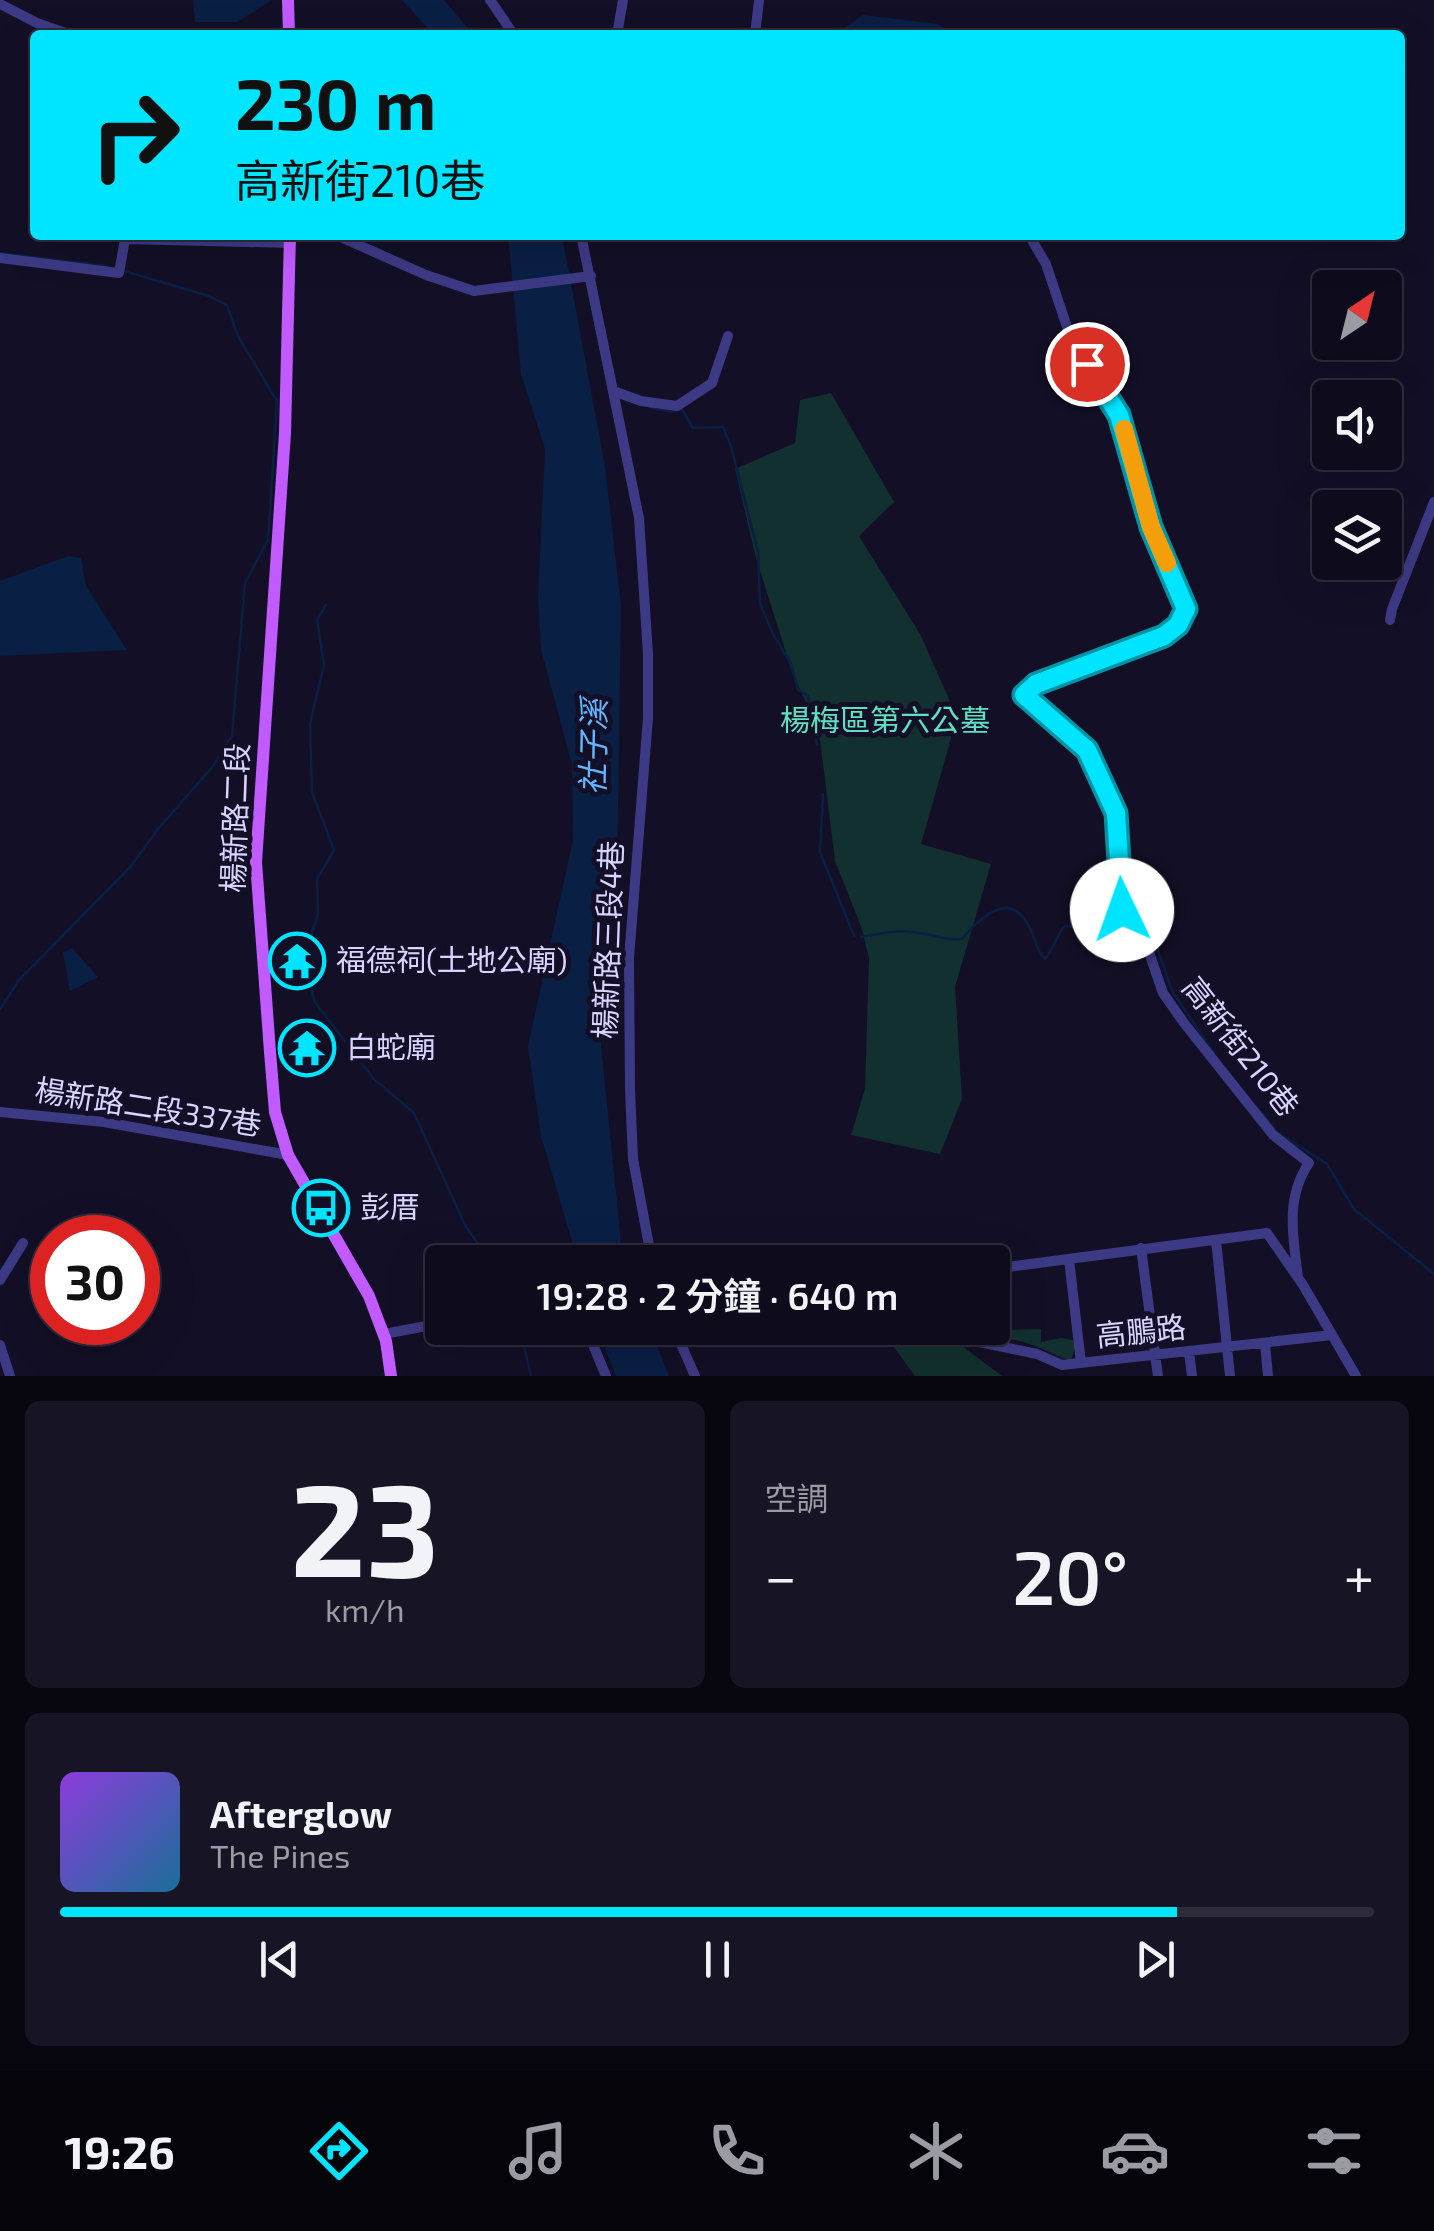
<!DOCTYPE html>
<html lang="zh-TW">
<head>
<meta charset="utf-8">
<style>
	:root { --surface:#0e0b1c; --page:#171425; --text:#f1f3f6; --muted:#9b9ba3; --line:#2e2b3b; --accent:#00e5ff }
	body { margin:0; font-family:"Exo 2","Noto Sans TC",sans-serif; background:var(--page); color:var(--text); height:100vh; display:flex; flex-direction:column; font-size:38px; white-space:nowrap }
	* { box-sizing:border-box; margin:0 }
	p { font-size:32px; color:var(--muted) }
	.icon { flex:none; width:55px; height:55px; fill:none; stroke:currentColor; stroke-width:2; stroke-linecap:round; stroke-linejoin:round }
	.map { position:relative; height:1376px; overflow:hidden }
	.sheet { display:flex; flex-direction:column; gap:25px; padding:25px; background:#08060f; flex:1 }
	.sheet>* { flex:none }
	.hud { position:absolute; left:30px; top:30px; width:1375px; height:210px; border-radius:10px; box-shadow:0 10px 40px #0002,0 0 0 2px var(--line); background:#00e5ff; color:#111; overflow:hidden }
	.needle { width:65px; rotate:35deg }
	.fabs { position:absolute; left:1312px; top:270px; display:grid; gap:20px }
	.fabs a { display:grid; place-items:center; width:90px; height:90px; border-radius:10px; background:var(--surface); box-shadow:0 10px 40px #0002,0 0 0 2px var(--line); font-size:50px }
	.speed { position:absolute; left:30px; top:1215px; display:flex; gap:20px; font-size:50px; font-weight:700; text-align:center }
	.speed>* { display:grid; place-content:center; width:130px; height:130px; border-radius:50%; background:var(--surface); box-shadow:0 10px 40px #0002,0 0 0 2px var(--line); line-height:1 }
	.speed .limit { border:15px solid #d22; background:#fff; color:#111 }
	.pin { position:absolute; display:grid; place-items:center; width:85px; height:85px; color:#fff; margin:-42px; border:5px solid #fff; border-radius:50%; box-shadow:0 2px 10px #0007 }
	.me { position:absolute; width:110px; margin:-55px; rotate:357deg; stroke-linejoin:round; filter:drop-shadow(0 0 8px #0008) }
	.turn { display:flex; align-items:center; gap:35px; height:210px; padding:0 40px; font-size:45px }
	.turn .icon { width:130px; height:130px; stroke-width:2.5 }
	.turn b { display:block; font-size:70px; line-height:85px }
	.big { font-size:75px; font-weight:600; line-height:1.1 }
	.sheet .widget { flex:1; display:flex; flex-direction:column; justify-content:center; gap:15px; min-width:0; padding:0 35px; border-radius:15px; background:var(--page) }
	.sheet .dial { align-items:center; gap:0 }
	.dial b { font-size:130px; line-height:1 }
	.song { display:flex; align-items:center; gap:30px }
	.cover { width:120px; height:120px; border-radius:15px; background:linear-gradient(135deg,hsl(270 70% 55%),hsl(200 70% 35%)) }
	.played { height:10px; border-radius:5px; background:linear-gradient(90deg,var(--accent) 85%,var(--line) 85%) }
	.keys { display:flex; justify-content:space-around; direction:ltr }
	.heat { display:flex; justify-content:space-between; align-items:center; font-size:55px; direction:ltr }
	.sheet .tiles { flex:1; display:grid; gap:25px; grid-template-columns:1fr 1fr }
	.widget:last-child { grid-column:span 2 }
	.trip { position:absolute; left:425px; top:1245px; width:585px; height:100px; border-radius:10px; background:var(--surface); box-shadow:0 10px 40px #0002,0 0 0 2px var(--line); font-weight:600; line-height:100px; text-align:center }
	.tab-bar { display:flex; height:160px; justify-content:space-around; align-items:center; background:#06040b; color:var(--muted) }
	.tab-bar .icon { width:70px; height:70px }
	.tab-bar .on { color:var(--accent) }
	.tab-bar b { font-size:45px; color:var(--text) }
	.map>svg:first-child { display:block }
</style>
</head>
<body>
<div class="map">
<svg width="1434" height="1376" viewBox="0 0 1434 1376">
	<rect width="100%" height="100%" fill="#130f26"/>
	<!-- green -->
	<path fill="#12302f" d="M831,393L894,502L859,536L920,634L957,717L921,844L991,864L955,987L962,1099L940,1154L851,1135L865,1089L869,959L862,929L835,861L819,731L792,672L756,558L735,469L795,443L800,400Z
		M1006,1326L1007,1330L1041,1329V1342L1061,1338L1073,1340L1075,1348L1071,1361C1052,1354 1035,1344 1015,1340C1000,1338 986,1343 977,1329Z
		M880,1328H938L1002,1376H915Z"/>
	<!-- water -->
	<path fill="#0a1f44" d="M193,0H272L237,22H195Z
		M402,0H444L474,35H434Z
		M863,15L938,24L950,33L834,35Z
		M508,235H562L605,466L621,606L617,879L601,1045L623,1262H578L541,1136L528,1046L573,840L572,765L541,649L538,598L545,449L521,374Z
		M68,556L81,558L86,586L127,650L0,656V581Z
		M72,948L98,977L70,991L63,953Z
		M597,1328H650L669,1376H616Z"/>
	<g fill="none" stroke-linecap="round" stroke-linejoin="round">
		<!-- stream -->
		<path stroke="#0a1f44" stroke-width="2.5" d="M0,253L107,266
			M650,407L671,412L682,409L693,428L723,427L731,446L758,552L760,603L773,634L791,664L798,690L808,696L817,745
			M326,605L317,620L324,665L310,724L312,792L334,850L317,879L318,914L305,954L314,1001L374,1079L414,1113L466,1227L484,1252V1262
			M823,794L820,852L854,936
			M1132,914L1145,912L1172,991L1214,1053
			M861,937C881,933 900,929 920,933C936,935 945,941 962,939C981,917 1011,887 1031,930C1036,941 1036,950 1045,959C1054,949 1055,937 1065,926L1077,927L1101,944L1126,919
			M0,1009L19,980L131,866L158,829L214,765L232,736L245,583L268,540L277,401L238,336L227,305L209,296L124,271
			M1263,1114L1277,1132L1327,1164L1354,1209L1434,1274
			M506,1328L524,1346L531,1376"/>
		<!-- minor -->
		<path stroke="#3d3a85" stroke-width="10" d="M490,0L514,35
			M0,4L37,23L71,35
			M617,35L623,0
			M755,35L759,0
			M336,235L426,275L474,291L591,276
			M581,235L639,518L648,654V718L629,958L630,1089L633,1159L652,1262
			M1029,235L1046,264L1070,336L1119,415L1151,527L1186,609L1178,625L1164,636L1036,684L1024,695L1087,750L1116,813L1121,911L1141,929L1163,993L1184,1023L1273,1135L1309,1163C1285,1198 1293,1237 1298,1277
			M0,258L119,273L125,239L291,243
			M616,392L641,401L677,406L712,383L728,336
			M1390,620L1392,609L1434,502
			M0,1112L104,1122L288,1155
			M1216,1240L1230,1376
			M1141,1248L1158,1376
			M1069,1259L1081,1363
			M992,1269L1267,1233L1303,1285L1356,1376
			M0,1280L23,1243
			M586,1328L606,1376
			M674,1328L695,1376
			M971,1328L970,1340L1037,1354L1062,1365L1332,1335
			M384,1334L442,1323
			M1265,1344L1268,1376
			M0,1345L10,1376
			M1189,1352L1192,1376"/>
		<!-- major -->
		<path stroke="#c25bff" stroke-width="12" d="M288,0L289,35
			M290,235L285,433L256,862L270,1052L275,1112L288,1155L369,1296L386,1341L391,1376"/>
	</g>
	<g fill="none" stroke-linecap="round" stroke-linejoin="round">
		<!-- route casing -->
		<g stroke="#0095a6" stroke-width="25">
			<path id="route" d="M1087,364L1119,415L1151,527L1186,609L1178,625L1164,636L1036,684L1024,695L1087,750L1116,813L1122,910"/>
		</g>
		<!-- route -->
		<use href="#route" stroke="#00e5ff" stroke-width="18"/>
		<!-- slow -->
		<path stroke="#f59e0b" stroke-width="18" d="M1124,429L1151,527L1167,563"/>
	</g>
	<!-- icons -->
	<defs>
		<g id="temple-ring" transform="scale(2.875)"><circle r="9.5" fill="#130f26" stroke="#00e5ff" stroke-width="1.5"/><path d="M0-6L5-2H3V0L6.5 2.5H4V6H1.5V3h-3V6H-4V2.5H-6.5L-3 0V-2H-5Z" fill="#00e5ff"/></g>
		<g id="bus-ring" transform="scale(2.875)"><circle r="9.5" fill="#130f26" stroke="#00e5ff" stroke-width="1.5"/><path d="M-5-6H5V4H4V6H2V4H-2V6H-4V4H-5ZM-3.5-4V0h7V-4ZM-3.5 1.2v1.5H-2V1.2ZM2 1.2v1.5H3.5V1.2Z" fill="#00e5ff"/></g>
	</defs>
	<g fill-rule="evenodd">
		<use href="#temple-ring" x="297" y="961"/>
		<use href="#temple-ring" x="307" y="1048"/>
		<use href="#bus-ring" x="321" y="1208"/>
	</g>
	<g text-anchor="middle" stroke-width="10" stroke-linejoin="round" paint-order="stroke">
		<!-- park labels -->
		<g font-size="30" fill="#5fe0c0" stroke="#130f26">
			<text x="885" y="731">楊梅區第六公墓</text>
		</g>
		<!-- street labels -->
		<g font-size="30" fill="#d9d4ff" stroke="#130f26">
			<text transform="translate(236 818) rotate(-88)" y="10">楊新路二段</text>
			<text transform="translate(609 940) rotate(-88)" y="10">楊新路三段4巷</text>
			<text transform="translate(1240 1047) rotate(52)" y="10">高新街210巷</text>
			<text transform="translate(148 1108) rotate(9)" y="10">楊新路二段337巷</text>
			<text transform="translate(1141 1332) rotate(-6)" y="10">高鵬路</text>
		</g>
		<!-- poi labels -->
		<g font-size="30" fill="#d9d4ff" stroke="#130f26" text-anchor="start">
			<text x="336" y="971">福德祠(土地公廟)</text>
			<text x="346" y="1058">白蛇廟</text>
			<text x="360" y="1218">彭厝</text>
		</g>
		<!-- water labels -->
		<g font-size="32" font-style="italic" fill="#62b6ff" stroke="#130f26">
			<text transform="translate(594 747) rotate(-89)" y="11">社子溪</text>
		</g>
	</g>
</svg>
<div class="fabs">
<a><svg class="needle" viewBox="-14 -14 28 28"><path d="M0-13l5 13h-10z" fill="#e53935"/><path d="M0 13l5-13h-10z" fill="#9b9ba3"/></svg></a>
<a><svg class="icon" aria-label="sound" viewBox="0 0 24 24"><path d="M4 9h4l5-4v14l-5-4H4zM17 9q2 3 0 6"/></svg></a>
<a><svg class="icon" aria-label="layers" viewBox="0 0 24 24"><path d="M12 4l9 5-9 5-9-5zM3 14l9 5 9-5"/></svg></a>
</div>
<div class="speed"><div class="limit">30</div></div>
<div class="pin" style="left:1087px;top:364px;background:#d93025"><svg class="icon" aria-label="arrive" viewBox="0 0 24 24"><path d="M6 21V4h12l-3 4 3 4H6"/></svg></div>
<svg class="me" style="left:1122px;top:910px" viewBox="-20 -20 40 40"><circle r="19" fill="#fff"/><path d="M0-13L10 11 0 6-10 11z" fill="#00e5ff"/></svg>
<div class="trip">19:28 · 2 分鐘 · 640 m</div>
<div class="hud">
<div class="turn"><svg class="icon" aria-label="right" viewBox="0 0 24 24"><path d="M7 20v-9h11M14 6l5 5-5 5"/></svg><div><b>230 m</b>高新街210巷</div></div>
</div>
</div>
<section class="sheet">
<div class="tiles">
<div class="widget dial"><b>23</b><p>km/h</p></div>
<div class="widget"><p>空調</p>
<div class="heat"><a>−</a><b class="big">20°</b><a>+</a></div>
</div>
<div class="widget">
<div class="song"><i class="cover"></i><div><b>Afterglow</b><p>The Pines</p></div></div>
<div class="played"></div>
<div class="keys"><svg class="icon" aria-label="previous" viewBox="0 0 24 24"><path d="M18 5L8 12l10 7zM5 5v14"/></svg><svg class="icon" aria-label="pause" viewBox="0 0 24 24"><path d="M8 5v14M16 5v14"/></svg><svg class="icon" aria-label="next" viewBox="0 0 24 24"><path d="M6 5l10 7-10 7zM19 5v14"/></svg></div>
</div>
</div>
</section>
<nav class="tab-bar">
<b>19:26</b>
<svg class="icon on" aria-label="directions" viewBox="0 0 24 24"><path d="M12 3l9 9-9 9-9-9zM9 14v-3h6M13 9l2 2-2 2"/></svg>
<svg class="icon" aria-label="music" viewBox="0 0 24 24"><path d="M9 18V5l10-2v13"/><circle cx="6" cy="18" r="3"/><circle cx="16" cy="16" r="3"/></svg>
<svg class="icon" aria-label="phone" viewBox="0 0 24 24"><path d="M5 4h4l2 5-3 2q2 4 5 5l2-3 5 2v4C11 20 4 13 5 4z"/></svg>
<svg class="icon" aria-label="climate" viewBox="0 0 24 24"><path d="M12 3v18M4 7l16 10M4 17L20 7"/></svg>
<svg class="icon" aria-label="car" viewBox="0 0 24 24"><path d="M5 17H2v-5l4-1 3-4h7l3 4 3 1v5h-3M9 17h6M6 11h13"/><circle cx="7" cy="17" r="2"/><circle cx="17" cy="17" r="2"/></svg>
<svg class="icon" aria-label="filters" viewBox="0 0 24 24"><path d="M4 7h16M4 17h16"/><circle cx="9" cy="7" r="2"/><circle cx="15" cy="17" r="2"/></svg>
</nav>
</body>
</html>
